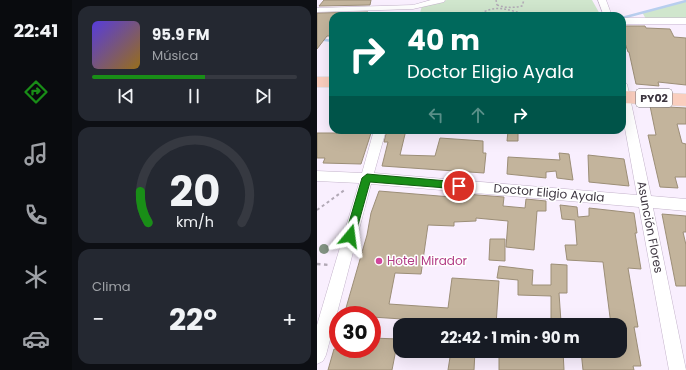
<!DOCTYPE html>
<html lang="es">
<head>
<meta charset="utf-8">
<style>
	:root { --surface:#171b24; --page:#242831; --text:#f1f3f6; --muted:#9ea1a6; --line:#363941; --accent:#198e17 }
	body { margin:0; font-family:Poppins,sans-serif; background:var(--page); color:var(--text); height:100vh; display:flex; flex-direction:column; font-size:15px; white-space:nowrap }
	* { box-sizing:border-box; margin:0 }
	p { font-size:13px; color:var(--muted) }
	.icon { flex:none; width:22px; height:22px; fill:none; stroke:currentColor; stroke-width:2; stroke-linecap:round; stroke-linejoin:round }
	.map { position:relative; flex:1; overflow:hidden }
	.panel { display:flex; flex-direction:column; gap:6px; padding:6px; background:#0d0f14; width:245px }
	.panel>* { flex:none }
	.banner { position:absolute; left:12px; top:12px; width:297px; height:122px; border-radius:12px; box-shadow:0 4px 16px #0002; background:#00695c; color:#fff; overflow:hidden }
	.speed { position:absolute; left:12px; top:306px; display:flex; gap:8px; font-size:20px; font-weight:700; text-align:center }
	.speed>* { display:grid; place-content:center; width:52px; height:52px; border-radius:50%; background:var(--surface); box-shadow:0 4px 16px #0002; line-height:1 }
	.speed .limit { border:6px solid #d22; background:#fff; color:#111 }
	.pin { position:absolute; display:grid; place-items:center; width:34px; height:34px; color:#fff; margin:-17px; border:2px solid #fff; border-radius:50%; box-shadow:0 1px 4px #0007 }
	.me { position:absolute; width:44px; margin:-22px; rotate:16deg; stroke-linejoin:round; filter:drop-shadow(0 0 3px #0008) }
	.turn { display:flex; align-items:center; gap:14px; height:84px; padding:0 12px; font-size:18px }
	.turn .icon { width:52px; height:52px; stroke-width:2.5 }
	.turn b { display:block; font-size:28px; line-height:34px }
	.lanes { display:flex; align-items:center; height:38px; padding:0 12px; background:#0003; justify-content:center; gap:20px; direction:ltr }
	.lanes .off { opacity:.35 }
	.big { font-size:30px; font-weight:700; line-height:1.1 }
	.panel .widget { flex:1; display:flex; flex-direction:column; justify-content:center; gap:6px; min-width:0; padding:0 14px; border-radius:12px; background:var(--page) }
	.panel .dial { align-items:center; gap:0 }
	.dial svg { height:104px; overflow:visible; fill:none; stroke:var(--line); stroke-width:7; stroke-linecap:round; text-anchor:middle }
	.dial text { fill:var(--text); stroke:none }
	.song { display:flex; align-items:center; gap:12px }
	.cover { width:48px; height:48px; border-radius:6px; background:linear-gradient(135deg,hsl(250 70% 55%),hsl(40 70% 35%)) }
	.played { height:4px; border-radius:2px; background:linear-gradient(90deg,var(--accent) 55%,var(--line) 55%) }
	.keys { display:flex; justify-content:space-around; direction:ltr }
	.heat { display:flex; justify-content:space-between; align-items:center; font-size:22px; direction:ltr }
	.trip { position:absolute; left:76px; top:318px; width:234px; height:40px; border-radius:12px; background:var(--surface); box-shadow:0 4px 16px #0002; font-weight:700; line-height:40px; text-align:center }
	main { display:flex; flex:1; min-height:0 }
	.menu { display:flex; flex-direction:column; width:72px; justify-content:space-around; align-items:center; background:#090b0e; color:var(--muted) }
	.menu .icon { width:28px; height:28px }
	.menu .on { color:var(--accent) }
	.menu b { font-size:18px; color:var(--text) }
	.map>svg:first-child { display:block }
</style>
</head>
<body>
<main>
<nav class="menu">
<b>22:41</b>
<svg class="icon on" aria-label="directions" viewBox="0 0 24 24"><path d="M12 3l9 9-9 9-9-9zM9 14v-3h6M13 9l2 2-2 2"/></svg>
<svg class="icon" aria-label="music" viewBox="0 0 24 24"><path d="M9 18V5l10-2v13"/><circle cx="6" cy="18" r="3"/><circle cx="16" cy="16" r="3"/></svg>
<svg class="icon" aria-label="phone" viewBox="0 0 24 24"><path d="M5 4h4l2 5-3 2q2 4 5 5l2-3 5 2v4C11 20 4 13 5 4z"/></svg>
<svg class="icon" aria-label="climate" viewBox="0 0 24 24"><path d="M12 3v18M4 7l16 10M4 17L20 7"/></svg>
<svg class="icon" aria-label="car" viewBox="0 0 24 24"><path d="M5 17H2v-5l4-1 3-4h7l3 4 3 1v5h-3M9 17h6M6 11h13"/><circle cx="7" cy="17" r="2"/><circle cx="17" cy="17" r="2"/></svg>
</nav>
<section class="panel">
<div class="widget">
<div class="song"><i class="cover"></i><div><b>95.9 FM</b><p>Música</p></div></div>
<div class="played"></div>
<div class="keys"><svg class="icon" aria-label="previous" viewBox="0 0 24 24"><path d="M18 5L8 12l10 7zM5 5v14"/></svg><svg class="icon" aria-label="pause" viewBox="0 0 24 24"><path d="M8 5v14M16 5v14"/></svg><svg class="icon" aria-label="next" viewBox="0 0 24 24"><path d="M6 5l10 7-10 7zM19 5v14"/></svg></div>
</div>
<div class="widget dial"><svg viewBox="0 0 100 80">
<path d="M14 69A42 42 0 1 1 86 69"/>
<path d="M14 69A42 42 0 0 1 8 45" stroke="#198e17"/>
<text x="50" y="56" font-size="32" font-weight="700">20</text>
<text x="50" y="72" font-size="11">km/h</text>
</svg></div>
<div class="widget"><p>Clima</p>
<div class="heat"><a>−</a><b class="big">22°</b><a>+</a></div>
</div>
</section>
<div class="map">
<svg width="369" height="370" viewBox="0 0 369 370">
	<rect width="100%" height="100%" fill="#f9effe"/>
	<!-- green -->
	<path fill="#d0e6cd" d="M130,0H275L284,16H191L176,13L169,16H102L105,6Z
		M369,1V21H330L325,12Z"/>
	<g fill="none" stroke-linecap="round" stroke-linejoin="round">
		<!-- stream -->
		<path stroke="#b8ceee" stroke-width="2.5" d="M177,16H180
			M305,18L369,1
			M0,39L16,41"/>
	</g>
	<!-- building -->
	<path fill="#c3b49c" stroke="#9c8e77" d="M7,0H54L53,5L2,6Z
		M51,12L50,16H16V36H10L0,49V13Z
		M305,26H328L329,28L353,29L357,37L369,38V85L341,82L342,86L319,84L312,52H311L305,34Z
		M333,106L369,108V124H360L365,143L369,144V177H358L361,188L343,187L331,135H339Z
		M22,130H55L44,164L6,163L8,158H0V133H20Z
		M70,130H89L83,155L118,156L123,138L166,141V153H169L167,173L65,166L71,142H67Z
		M191,131H201V141H190Z
		M242,153L252,154L256,180L240,178L239,171L229,172V178L190,174L191,157L243,160Z
		M271,155L307,159L312,186L272,182Z
		M62,191L134,197L135,193L187,197L186,206L208,208L209,199L229,201V211H220L217,250L189,247L191,221L159,218V221L137,222V226L111,225L104,274L78,273L72,304L131,308L135,278L182,281L179,325H129L130,322L55,317V315H27L50,235L54,213Z
		M243,205L260,207L261,217L272,216V208L317,213L320,233H318L324,269L311,268L321,327H317L324,366H316L317,370H266L264,351H303V325H294L286,262L250,260L248,245H260L258,220L245,219Z
		M345,214L369,216V232H366L369,245V286H359Z
		M173,239H188V261L172,260Z
		M234,264L250,265V293H242L244,322L234,321V296L201,295V280L180,278L182,266L216,270L215,285H234Z
		M55,338L81,339L75,370H11L17,349H55Z
		M134,351H158L157,370H131Z
		M182,351H246L247,370H182Z"/>
	<g fill="none" stroke-linecap="round" stroke-linejoin="round">
		<!-- minor casing -->
		<g stroke="#c4b4cb" stroke-width="1">
			<path id="minor" d="M114,0H128L127,2L96,9L0,12V8L96,5Z
				M281,0H289L295,16H287Z
				M305,18H369V24H305Z
				M305,81L310,84L334,196L369,199V211L336,208L369,370H352L322,207L54,184L9,355L6,361L0,364V325L42,183L0,181V171L45,173L57,130H69L57,173L320,195L305,112Z"/>
		</g>
		<!-- primary casing -->
		<g stroke="#d8d7d9" stroke-width="1">
			<path id="primary" d="M0,77H16V87H0Z
				M305,91L369,94V106L305,103Z"/>
		</g>
		<!-- path-far2 -->
		<path stroke="#b2a9b6" stroke-width="1.5" stroke-dasharray="2 2" stroke-linecap="butt" d="M179,0L180,5
			M180,5C189,8 196,8 205,6L207,0
			M161,16C177,2 195,11 213,16"/>
		<!-- path-far1 -->
		<path stroke="#b2a9b6" stroke-width="2" stroke-dasharray="3 3" stroke-linecap="butt" d="M0,210L29,189"/>
		<!-- path -->
		<path stroke="#b2a9b6" stroke-width="2.5" stroke-dasharray="3.5 3.5" stroke-linecap="butt" d="M0,264L12,265"/>
		<!-- minor -->
		<use href="#minor" fill="#fff" fill-rule="evenodd"/>
		<!-- primary -->
		<use href="#primary" fill="#facebe" fill-rule="evenodd"/>
	</g>
	<!-- trees -->
	<circle fill="#829282" cx="7" cy="249" r="5"/>
	<!-- route -->
	<path fill="#198e17" stroke="#105c0f" d="M50,174L142,182L146,183L147,186L146,188L142,189L53,182L38,236L37,239L33,241L30,239L28,236L45,178Z"/>
	<!-- markers -->
	<circle fill="#d1479c" stroke="#fff" stroke-width="1.5" cx="62" cy="261" r="4"/>
	<g text-anchor="middle" stroke-width="3" stroke-linejoin="round" paint-order="stroke">
		<!-- shield labels -->
		<rect fill="#fff" stroke="#777279" stroke-width="1" x="319" y="89" width="36" height="18" rx="3"/>
		<g font-size="11" font-weight="bold" fill="#3d3640">
			<text x="337" y="102">PY02</text>
		</g>
		<!-- street labels -->
		<g font-size="12" fill="#3d3640" stroke="#fff">
			<text transform="translate(232 193) rotate(5)" y="4">Doctor Eligio Ayala</text>
			<text transform="translate(333 227) rotate(79)" y="4">Asunción Flores</text>
		</g>
		<!-- hotel labels -->
		<g font-size="12" fill="#b23c85" stroke="#fff" text-anchor="start">
			<text x="70" y="265">Hotel Mirador</text>
		</g>
	</g>
</svg>
<div class="speed"><div class="limit">30</div></div>
<div class="pin" style="left:142px;top:186px;background:#d93025"><svg class="icon" aria-label="arrive" viewBox="0 0 24 24"><path d="M6 21V4h12l-3 4 3 4H6"/></svg></div>
<svg class="me" style="left:33px;top:236px" viewBox="-20 -20 40 40"><path d="M0-17L14 15 0 8-14 15z" fill="#198e17" stroke="#fff" stroke-width="4"/></svg>
<div class="trip">22:42 · 1 min · 90 m</div>
<div class="banner">
<div class="turn"><svg class="icon" aria-label="right" viewBox="0 0 24 24"><path d="M7 20v-9h11M14 6l5 5-5 5"/></svg><div><b>40 m</b>Doctor Eligio Ayala</div></div>
<div class="lanes"><svg class="icon off" aria-label="left" viewBox="0 0 24 24"><path d="M17 20v-9H6M10 6l-5 5 5 5"/></svg><svg class="icon off" aria-label="ahead" viewBox="0 0 24 24"><path d="M12 20V5M6 11l6-6 6 6"/></svg><svg class="icon" aria-label="right" viewBox="0 0 24 24"><path d="M7 20v-9h11M14 6l5 5-5 5"/></svg></div>
</div>
</div>
</main>
</body>
</html>
